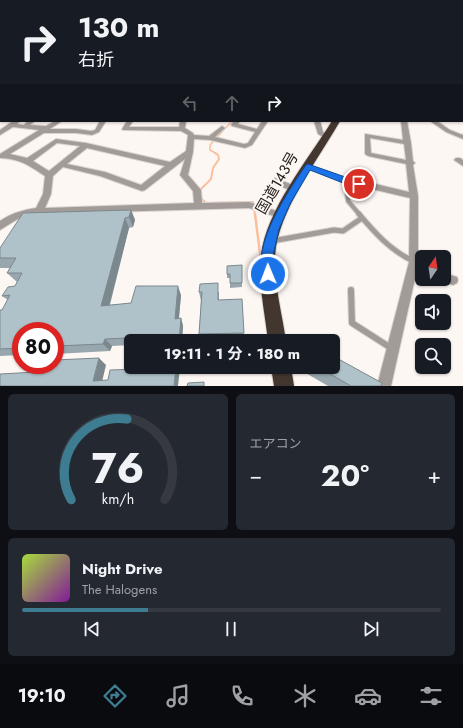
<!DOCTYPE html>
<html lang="ja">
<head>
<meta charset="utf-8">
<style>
	:root { --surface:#171b24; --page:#242831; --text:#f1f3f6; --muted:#9ea1a6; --line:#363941; --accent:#3e7c92 }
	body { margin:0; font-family:Jost,"Noto Sans JP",sans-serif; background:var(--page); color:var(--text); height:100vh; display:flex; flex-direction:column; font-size:15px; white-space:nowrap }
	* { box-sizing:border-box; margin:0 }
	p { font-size:13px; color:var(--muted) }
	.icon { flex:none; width:22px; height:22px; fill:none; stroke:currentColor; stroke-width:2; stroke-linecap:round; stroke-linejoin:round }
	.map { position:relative; height:386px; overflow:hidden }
	.side { display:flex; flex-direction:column; gap:8px; padding:8px; background:#0d0f14; flex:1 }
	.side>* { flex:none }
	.guide { position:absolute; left:0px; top:0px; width:463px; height:122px; box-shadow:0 1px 3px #0004; background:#171b24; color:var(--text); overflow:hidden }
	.needle { width:26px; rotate:13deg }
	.fabs { position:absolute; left:415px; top:250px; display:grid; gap:8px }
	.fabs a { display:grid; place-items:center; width:36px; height:36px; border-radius:6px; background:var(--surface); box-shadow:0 1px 3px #0004; font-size:20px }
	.speed { position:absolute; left:12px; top:322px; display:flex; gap:8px; font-size:20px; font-weight:700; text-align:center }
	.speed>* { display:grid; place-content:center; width:52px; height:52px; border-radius:50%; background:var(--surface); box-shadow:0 1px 3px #0004; line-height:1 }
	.speed .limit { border:6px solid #d22; background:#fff; color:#111 }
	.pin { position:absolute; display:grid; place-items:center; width:34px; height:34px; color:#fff; margin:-17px; border:2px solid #fff; border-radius:50%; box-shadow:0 1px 4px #0007 }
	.me { position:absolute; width:44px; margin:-22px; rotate:359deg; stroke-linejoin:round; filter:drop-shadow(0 0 3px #0008) }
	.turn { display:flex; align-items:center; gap:14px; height:84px; padding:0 12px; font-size:18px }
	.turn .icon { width:52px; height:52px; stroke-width:2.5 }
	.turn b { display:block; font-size:28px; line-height:34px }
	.lanes { display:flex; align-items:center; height:38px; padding:0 12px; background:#0003; justify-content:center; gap:20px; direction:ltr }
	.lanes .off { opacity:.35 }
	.big { font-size:30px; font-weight:700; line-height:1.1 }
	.side .widget { flex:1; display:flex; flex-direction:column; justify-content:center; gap:6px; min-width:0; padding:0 14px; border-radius:6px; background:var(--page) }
	.side .dial { align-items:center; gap:0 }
	.dial svg { height:104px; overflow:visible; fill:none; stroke:var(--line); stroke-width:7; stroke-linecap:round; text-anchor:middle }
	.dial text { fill:var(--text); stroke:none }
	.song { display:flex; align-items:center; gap:12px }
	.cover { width:48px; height:48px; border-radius:6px; background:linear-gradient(135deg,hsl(80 70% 55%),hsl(290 70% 35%)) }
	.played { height:4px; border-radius:2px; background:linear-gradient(90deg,var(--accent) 30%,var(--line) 30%) }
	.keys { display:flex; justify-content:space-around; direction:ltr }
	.heat { display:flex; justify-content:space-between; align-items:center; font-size:22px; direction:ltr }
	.side .tiles { flex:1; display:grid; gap:8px; grid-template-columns:1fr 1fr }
	.widget:last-child { grid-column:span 2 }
	.trip { position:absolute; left:124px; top:334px; width:216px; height:40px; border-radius:6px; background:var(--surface); box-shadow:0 1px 3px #0004; font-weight:700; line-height:40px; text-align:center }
	.tab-bar { display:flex; height:64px; justify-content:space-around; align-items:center; background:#090b0e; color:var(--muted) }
	.tab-bar .icon { width:28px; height:28px }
	.tab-bar .current { color:var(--accent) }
	.tab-bar b { font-size:18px; color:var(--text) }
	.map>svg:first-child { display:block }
</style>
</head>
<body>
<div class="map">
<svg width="463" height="386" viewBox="0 0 463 386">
	<rect width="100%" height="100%" fill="#fdf7f3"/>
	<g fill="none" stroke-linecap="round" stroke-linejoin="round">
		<!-- stream-far2 -->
		<path stroke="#f8c09b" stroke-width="1.5" d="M217,154L210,150V145L232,121"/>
		<!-- stream-far1 -->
		<path stroke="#f8c09b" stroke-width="2" d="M200,190L211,179L213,168L219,159L218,155L215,153
			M201,198L206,203L253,202L255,215"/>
		<!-- stream -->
		<path stroke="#f8c09b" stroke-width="2.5" d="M255,214L261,261"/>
		<!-- lane-far2 casing -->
		<g stroke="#dad4d0" stroke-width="6">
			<path id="lane-far2" d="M308,167L346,180L348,201L360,215"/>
		</g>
		<!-- lane-far1 casing -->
		<g stroke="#dad4d0" stroke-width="7">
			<path id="lane-far1" d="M359,214C375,233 390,250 413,261
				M272,241L334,230L343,231L362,218"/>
		</g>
		<!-- lane casing -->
		<g stroke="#dad4d0" stroke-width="8">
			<path id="lane" d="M351,290L352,323L391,348"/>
		</g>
		<!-- street casing -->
		<g stroke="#dad4d0" stroke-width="2">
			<path id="street" d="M462,66H463V67H462Z
				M462,76H463V78H462Z
				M0,78H1V80H0Z
				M462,84H463V86H462Z
				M462,91H463V95H462Z
				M1,103V107L0,108V104Z
				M462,106H463V110H462Z
				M13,121H20L17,124L24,125L28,121H35L30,125L46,126L55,121H62L50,129H76L91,131L95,130L100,121H106L99,132L92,135L76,133H44L10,154L27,158L56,139L86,143L170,162L186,151L188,135L181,131L123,130L122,129L127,121H133L129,127H179L180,121H186L185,128L193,133L194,135L209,136L222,126L225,128L215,137L244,144L248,143L255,132L232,126L231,125L234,121H240L238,124L257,129L262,121H268L252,145L245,148L210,140L194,139L193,152L188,175L201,190L202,203L249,202L283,213L284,215L283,217L280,218L249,208L39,214L21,217L0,230V221C11,213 23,210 36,208L43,194L45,176C28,165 21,159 0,158V154L39,130L13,127L0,135V130ZM57,143L80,146L49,171L33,161ZM87,148L165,166L141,185L105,172L67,164ZM185,159L180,175L193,191L194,203L45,208L51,194L53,176L63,167L100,176L142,191L145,190Z
				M314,121H320L323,132L329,136V138H325L318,134Z
				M401,121H407L411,143L413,161L415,163L413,165L418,196V265L422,266V276L416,274L391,386H377L409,262L410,198L346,183L342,180L346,177L409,192L406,164L368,156L365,154V134L403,140ZM370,138L404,144L406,160L371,153Z
				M430,121H437L450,130L463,135V139L446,132Z
				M456,158H460L463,160V166L454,160Z
				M275,178L298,187L299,189L295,192L272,183L271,181Z
				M444,273L457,277L458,280L457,283L453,285L440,281L439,279H444Z"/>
		</g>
		<!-- highway casing -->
		<g stroke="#dad4d0" stroke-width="2">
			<path id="highway" d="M332,121H340C318,160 277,212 275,257C274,285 282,313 286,341H268C265,313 258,284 261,256C266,210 308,160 332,121Z
				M271,367H291L294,386H274Z"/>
		</g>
		<!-- lane-far2 -->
		<use href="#lane-far2" stroke="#a29b97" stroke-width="4"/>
		<!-- lane-far1 -->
		<use href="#lane-far1" stroke="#a29b97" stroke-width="5"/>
		<!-- lane -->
		<use href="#lane" stroke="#a29b97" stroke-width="6"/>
		<!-- street -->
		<use href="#street" fill="#a29b97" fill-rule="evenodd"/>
		<!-- highway -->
		<use href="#highway" fill="#43362e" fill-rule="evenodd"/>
	</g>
	<!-- wall -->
	<path fill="#97a7ad" d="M131,210L135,220L133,227L129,228L110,305L131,303L181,295L179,318H181L183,326L182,341H131V345L112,346L110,351L55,354V331H21V355L0,356V310H2L8,300L2,296L15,286L17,282L7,273L10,268H0V258Z
		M227,266L242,283V287L230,288V278H227Z
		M199,292H219V300L244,333V340L200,341L199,334L201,301Z
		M306,367H333L381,386H328L304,372Z"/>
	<!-- shaded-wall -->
	<path fill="#7b888d" d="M131,210L135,220L133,227L129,217Z
		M125,218L129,228L107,314L101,306Z
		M178,286L181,295L178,327L175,319Z
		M181,318L183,326L182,341H179Z
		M105,339L112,346L110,351L103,344Z
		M99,358L106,365L101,386L93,381Z
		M176,367H180L178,386H174Z"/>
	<!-- building -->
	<path fill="#b0c2c9" stroke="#7b888d" d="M131,210L129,217L125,218L101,306L131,303L136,286H178L175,319L181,318L179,341H172V336L105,339L103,344L55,346V331H21V348L0,349V310H2L10,295L2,296L8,287L15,286L22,273H7L16,258H0V248L23,213Z
		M242,265V283H230V274H227V266Z
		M218,283V300L242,299L244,333L199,334L202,292H199L200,284Z
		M333,356L382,383L381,386H351L318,367H333Z
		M99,358L93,381L108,380L110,370L169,368V367H176L174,386H0V374L37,372L40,365H55V360Z
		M204,382V386H187L188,383Z"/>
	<!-- sky -->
	<linearGradient id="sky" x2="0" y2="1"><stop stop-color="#aeb9c9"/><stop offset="0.55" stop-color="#fefbfa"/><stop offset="1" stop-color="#fefbfa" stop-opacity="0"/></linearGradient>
	<rect width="463" height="120" fill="url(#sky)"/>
	<!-- route -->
	<path fill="#1a73e8" stroke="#114b97" d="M308,164L348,178L363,181L364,184L359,187L343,183L310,170L290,204L279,229L273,256L274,274L273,277L268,279L264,277C250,247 289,190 306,165Z"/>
	<g text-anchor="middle" stroke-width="4" stroke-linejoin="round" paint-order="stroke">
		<!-- street labels -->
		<g font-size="15" fill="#231d1a" stroke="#fdf7f3">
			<text transform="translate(277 183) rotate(-60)" y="5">国道143号</text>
		</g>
	</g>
</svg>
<div class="fabs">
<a><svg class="needle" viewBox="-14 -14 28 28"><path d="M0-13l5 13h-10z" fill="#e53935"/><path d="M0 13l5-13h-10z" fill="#9ea1a6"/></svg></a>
<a><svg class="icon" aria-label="sound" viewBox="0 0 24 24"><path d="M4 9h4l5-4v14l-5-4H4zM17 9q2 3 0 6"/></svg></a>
<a><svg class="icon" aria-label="search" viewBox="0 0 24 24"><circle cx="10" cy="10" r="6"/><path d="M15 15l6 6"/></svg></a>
</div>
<div class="speed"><div class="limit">80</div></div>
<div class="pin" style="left:359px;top:184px;background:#d93025"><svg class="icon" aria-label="arrive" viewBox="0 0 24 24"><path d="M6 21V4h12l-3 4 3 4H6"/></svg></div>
<svg class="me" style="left:268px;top:274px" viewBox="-20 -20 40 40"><circle r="17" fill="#1a73e8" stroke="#fff" stroke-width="3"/><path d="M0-11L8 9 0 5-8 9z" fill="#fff"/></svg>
<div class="trip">19:11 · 1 分 · 180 m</div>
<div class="guide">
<div class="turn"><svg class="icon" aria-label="right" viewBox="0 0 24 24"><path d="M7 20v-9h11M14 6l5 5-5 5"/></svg><div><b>130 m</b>右折</div></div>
<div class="lanes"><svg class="icon off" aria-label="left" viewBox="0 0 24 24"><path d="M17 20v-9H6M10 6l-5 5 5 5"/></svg><svg class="icon off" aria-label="ahead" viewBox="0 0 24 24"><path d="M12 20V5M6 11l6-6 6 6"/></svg><svg class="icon" aria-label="right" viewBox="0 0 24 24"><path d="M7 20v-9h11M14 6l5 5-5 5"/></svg></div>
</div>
</div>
<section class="side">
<div class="tiles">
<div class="widget dial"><svg viewBox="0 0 100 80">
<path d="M14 69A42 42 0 1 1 86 69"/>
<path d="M14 69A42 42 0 0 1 57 7" stroke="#3e7c92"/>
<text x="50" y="56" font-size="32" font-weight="700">76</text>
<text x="50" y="72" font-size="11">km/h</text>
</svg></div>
<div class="widget"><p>エアコン</p>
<div class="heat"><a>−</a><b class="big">20°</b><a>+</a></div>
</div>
<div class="widget">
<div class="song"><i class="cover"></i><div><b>Night Drive</b><p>The Halogens</p></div></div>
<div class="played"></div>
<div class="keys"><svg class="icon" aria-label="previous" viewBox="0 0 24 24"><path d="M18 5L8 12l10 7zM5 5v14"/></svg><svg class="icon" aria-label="pause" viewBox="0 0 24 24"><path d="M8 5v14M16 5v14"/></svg><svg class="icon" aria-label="next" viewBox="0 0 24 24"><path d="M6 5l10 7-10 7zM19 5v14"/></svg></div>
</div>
</div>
</section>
<nav class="tab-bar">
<b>19:10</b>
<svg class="icon current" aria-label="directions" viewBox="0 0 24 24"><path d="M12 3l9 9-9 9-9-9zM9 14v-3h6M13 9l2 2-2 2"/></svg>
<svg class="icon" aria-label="music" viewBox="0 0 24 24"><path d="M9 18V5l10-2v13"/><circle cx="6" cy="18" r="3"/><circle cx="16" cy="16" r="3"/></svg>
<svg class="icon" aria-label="phone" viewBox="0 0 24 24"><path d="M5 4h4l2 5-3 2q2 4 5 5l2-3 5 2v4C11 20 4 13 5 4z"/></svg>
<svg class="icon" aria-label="climate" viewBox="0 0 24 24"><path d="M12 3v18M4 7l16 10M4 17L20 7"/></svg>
<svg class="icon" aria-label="car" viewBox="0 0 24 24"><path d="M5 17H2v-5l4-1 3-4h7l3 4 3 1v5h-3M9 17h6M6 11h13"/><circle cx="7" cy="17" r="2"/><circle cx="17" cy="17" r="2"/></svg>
<svg class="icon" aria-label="filters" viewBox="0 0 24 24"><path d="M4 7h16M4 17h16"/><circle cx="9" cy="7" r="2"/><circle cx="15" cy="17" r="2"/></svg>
</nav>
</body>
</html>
